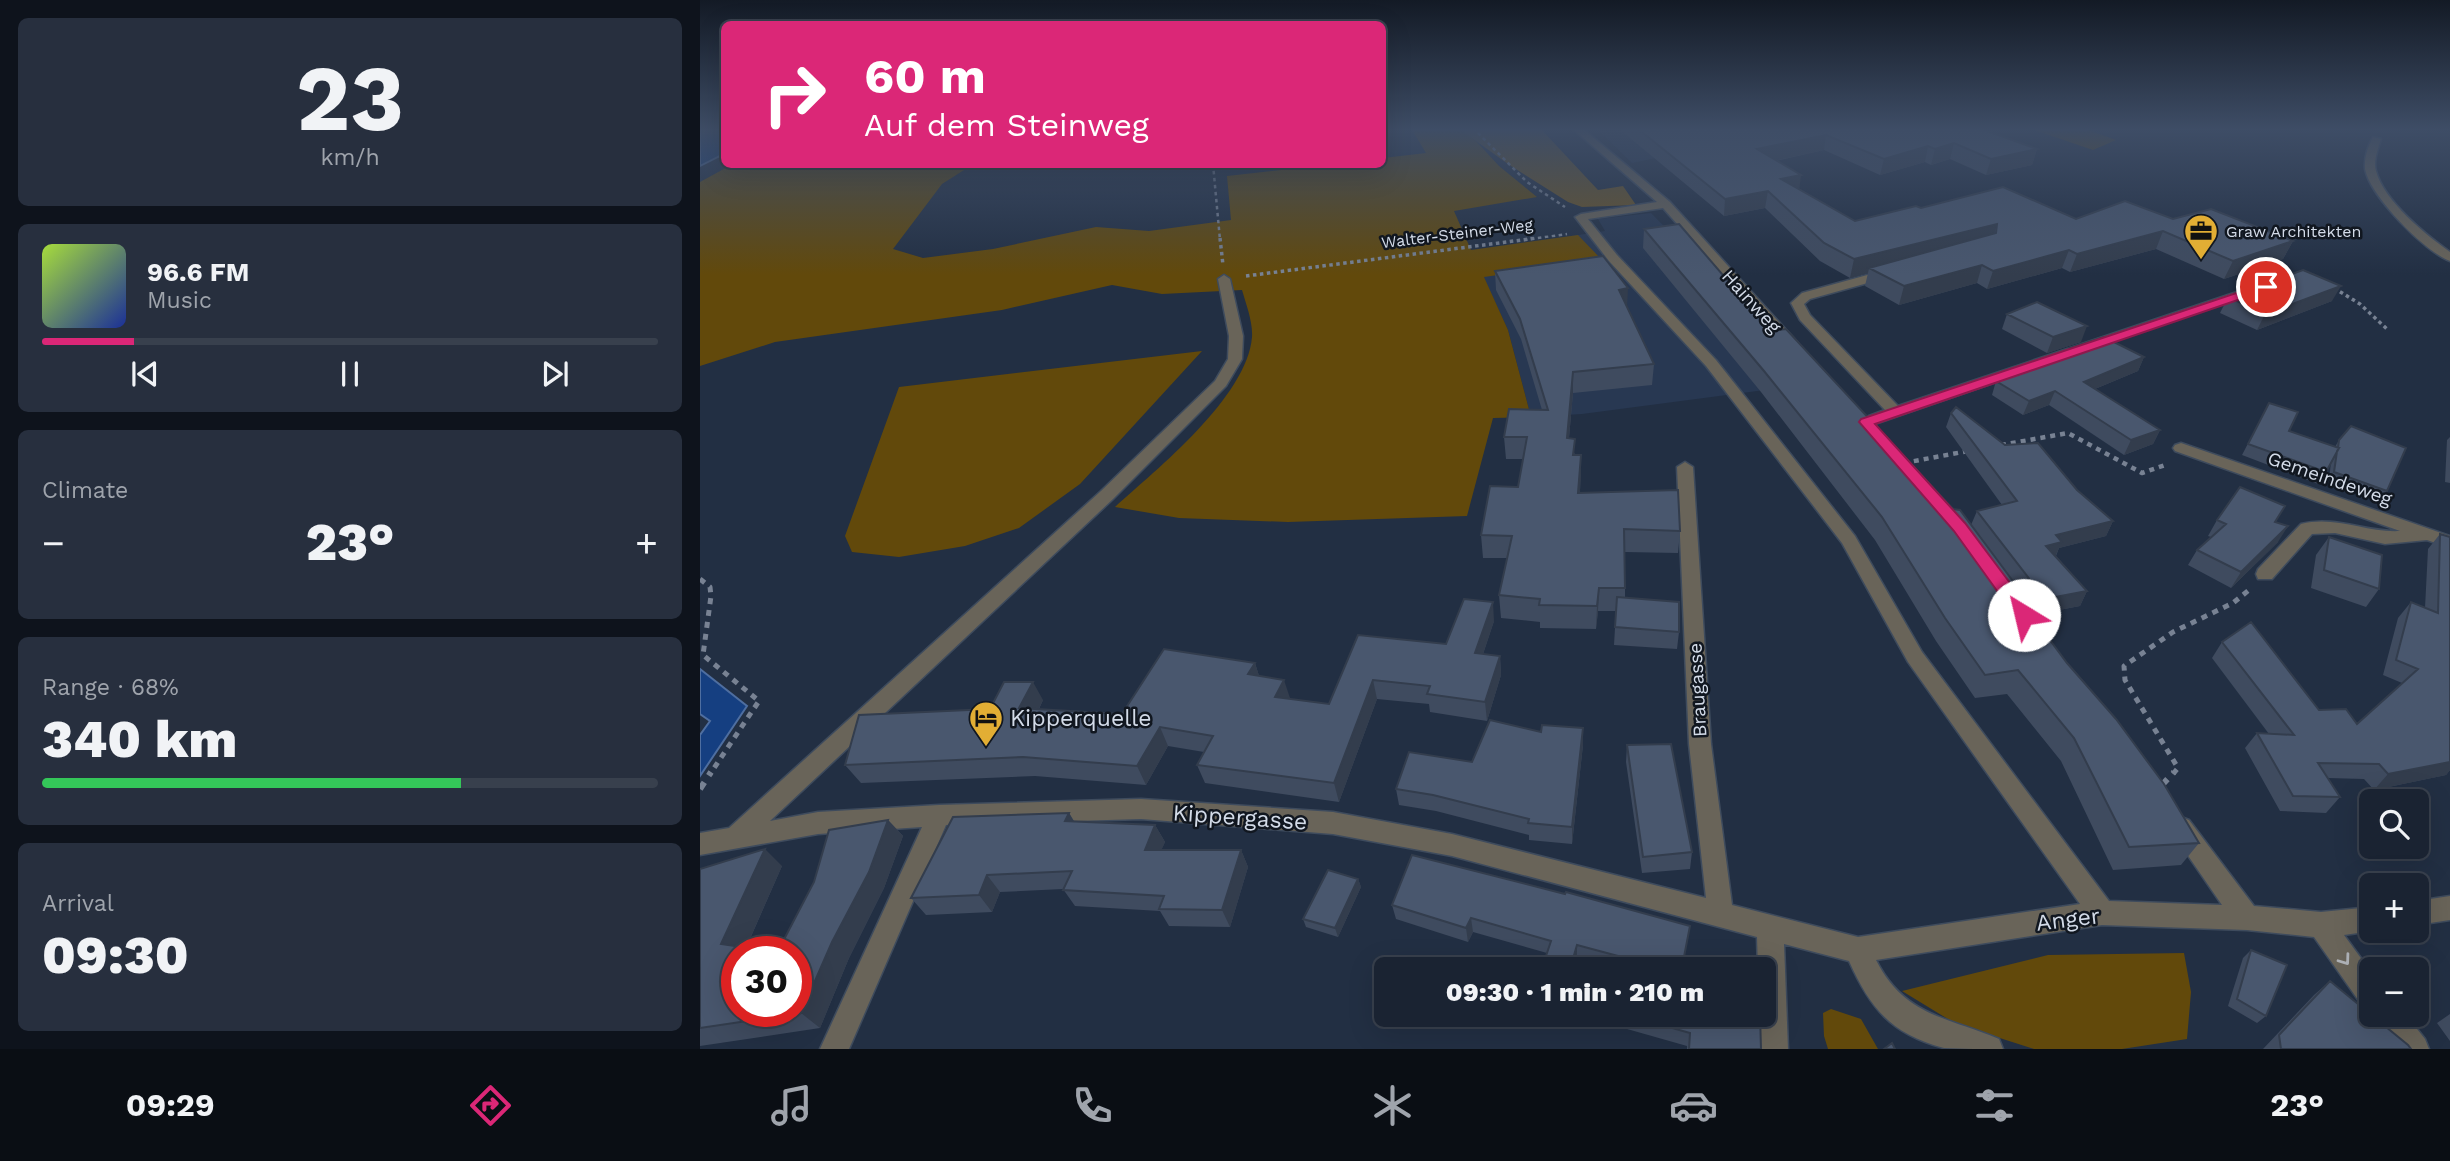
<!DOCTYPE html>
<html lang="en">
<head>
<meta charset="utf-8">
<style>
	:root { --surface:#1a2332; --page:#272f3e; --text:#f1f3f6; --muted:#9fa4ac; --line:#38404d; --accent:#db2777 }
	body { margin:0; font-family:"Work Sans",sans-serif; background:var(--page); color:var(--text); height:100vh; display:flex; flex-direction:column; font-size:26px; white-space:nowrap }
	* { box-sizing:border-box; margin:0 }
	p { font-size:23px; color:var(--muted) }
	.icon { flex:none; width:38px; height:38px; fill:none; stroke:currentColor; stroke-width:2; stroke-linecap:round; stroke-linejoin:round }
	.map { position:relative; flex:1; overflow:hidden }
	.details { display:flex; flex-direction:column; gap:18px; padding:18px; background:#0e131c; width:700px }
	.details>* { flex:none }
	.top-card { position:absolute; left:21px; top:21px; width:665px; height:147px; border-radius:10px; box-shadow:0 7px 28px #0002,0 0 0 2px var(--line); background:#db2777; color:#fff; overflow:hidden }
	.buttons { position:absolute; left:1659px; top:789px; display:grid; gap:14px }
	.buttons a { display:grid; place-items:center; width:70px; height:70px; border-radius:10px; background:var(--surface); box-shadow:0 7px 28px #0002,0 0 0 2px var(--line); font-size:35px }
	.speed { position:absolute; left:21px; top:936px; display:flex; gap:14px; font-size:35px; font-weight:700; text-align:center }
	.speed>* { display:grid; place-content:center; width:91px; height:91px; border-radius:50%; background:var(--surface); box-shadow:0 7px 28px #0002,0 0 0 2px var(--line); line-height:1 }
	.speed .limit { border:10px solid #d22; background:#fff; color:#111 }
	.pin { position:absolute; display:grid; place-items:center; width:60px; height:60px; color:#fff; margin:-30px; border:4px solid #fff; border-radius:50%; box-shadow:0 2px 7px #0007 }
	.me { position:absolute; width:77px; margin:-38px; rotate:324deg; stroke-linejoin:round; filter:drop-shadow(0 0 5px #0008) }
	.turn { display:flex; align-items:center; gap:24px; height:147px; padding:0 28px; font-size:32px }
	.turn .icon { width:91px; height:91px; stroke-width:2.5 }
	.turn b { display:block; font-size:49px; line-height:60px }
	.big { font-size:52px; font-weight:800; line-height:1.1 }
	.details .tile { flex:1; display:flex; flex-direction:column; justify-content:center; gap:10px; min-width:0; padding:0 24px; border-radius:10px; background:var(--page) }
	.details .dial { align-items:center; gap:0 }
	.dial b { font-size:91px; line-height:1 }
	.song { display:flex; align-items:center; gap:21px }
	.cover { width:84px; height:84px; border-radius:10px; background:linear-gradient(135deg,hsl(80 70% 55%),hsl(230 70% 35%)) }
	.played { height:7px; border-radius:4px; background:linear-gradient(90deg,var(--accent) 15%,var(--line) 15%) }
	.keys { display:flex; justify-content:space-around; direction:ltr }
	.heat { display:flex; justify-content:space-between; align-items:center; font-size:38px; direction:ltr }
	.charge { height:10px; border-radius:5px; background:linear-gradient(90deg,#34c759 68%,var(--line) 0) }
	.trip { position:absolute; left:674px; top:957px; width:402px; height:70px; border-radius:10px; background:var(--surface); box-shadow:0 7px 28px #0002,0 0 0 2px var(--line); font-weight:800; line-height:70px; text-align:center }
	.dock { display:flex; height:112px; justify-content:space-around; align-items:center; background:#0a0e14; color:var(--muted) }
	.dock .icon { width:49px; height:49px }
	.dock .current { color:var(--accent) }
	.dock b { font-size:32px; color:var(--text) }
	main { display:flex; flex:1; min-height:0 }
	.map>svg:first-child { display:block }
</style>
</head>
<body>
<main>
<section class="details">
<div class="tile dial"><b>23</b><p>km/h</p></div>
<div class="tile">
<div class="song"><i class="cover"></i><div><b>96.6 FM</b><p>Music</p></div></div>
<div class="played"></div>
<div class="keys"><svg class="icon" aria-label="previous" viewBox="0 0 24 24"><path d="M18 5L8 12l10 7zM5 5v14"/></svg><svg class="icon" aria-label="pause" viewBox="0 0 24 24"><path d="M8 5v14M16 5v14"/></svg><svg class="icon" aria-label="next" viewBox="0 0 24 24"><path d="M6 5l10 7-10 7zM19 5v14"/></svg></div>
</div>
<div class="tile"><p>Climate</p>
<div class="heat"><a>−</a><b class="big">23°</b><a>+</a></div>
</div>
<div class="tile"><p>Range · 68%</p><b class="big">340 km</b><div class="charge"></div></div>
<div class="tile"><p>Arrival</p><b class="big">09:30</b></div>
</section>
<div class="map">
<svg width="1750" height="1049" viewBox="0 0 1750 1049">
	<rect width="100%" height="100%" fill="#222f43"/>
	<!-- built -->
	<path fill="#283852" d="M896,128H1099L932,163Z
		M951,213L1119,383L882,414L831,417L808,330L771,251L905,231L898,219Z"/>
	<!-- green -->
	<path fill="#62490b" d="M711,128H758L776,141L799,166L837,197L754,211L771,250L878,235L902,260L784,277L808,330L831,417L793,418L767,516L588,522L479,518L415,507C457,469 547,397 552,337C553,322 546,304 542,290L462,294L412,285L302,310L75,342L0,366V182L31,165H272L242,184L193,249L223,258L293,249L396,227L449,231L531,220L527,176L625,165L682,164L683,158L726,153Z
		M1328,128H1383L1416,140L1393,150Z
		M502,351L380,484L319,528L265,546L199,557L152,552L145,536L199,387Z
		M1484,953L1491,992L1487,1039L1422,1049H1334L1256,1024L1202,991L1348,955Z
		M1131,1009L1161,1019L1178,1049H1128L1124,1036L1123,1013Z"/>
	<!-- forest -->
	<path fill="#6b5423" d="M758,128H840L898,190L923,186L936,205L882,207L868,202L808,164Z"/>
	<!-- water -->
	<path fill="#153f81" stroke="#4e6ea0" stroke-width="2" d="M0,128H24V154L0,166Z
		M0,669L47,706L0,776V735L10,721L0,714Z"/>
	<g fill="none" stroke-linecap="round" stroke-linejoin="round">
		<!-- minor casing -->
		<g stroke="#3e4b5d" stroke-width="3">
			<path id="minor" d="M872,128H882L970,202L1098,343V349H1088L963,208L888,219L917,255L1016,360L1155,536L1222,652L1409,901L1522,905L1469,828L1473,820L1481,817L1489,820L1554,906L1621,912L1671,907L1672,931L1644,935L1671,972V1008L1661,1004L1614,937L1547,930L1402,925L1176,960C1204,1016 1247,1017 1299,1039L1303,1049C1285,1049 1262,1049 1244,1048C1191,1034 1170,1008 1149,961L1084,944L1088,1049H1060L1059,1015H1064V970H1058L1057,937L752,856L633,834L441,819L246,825L149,1049H120L222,827L118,834L0,855V833L29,828L401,491L515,381L528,359L529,336L518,279L524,275L530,279L543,336L542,359L526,386L413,499L70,821L118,812L239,805L441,799L633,812L752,834L1006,898L989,744L977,467L985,462L993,467L1011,744L1032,905L1158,937L1380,904L1208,662L1142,543L1006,366L909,261L875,217L881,214L957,202Z
				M1673,137L1681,139C1678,149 1673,161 1676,171C1684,201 1726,235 1750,252V261C1725,252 1670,196 1665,169C1664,158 1668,146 1673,137Z
				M1189,269L1195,273L1193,276L1110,299L1104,304L1110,315L1198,406L1543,290H1551L1553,293L1166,427L1161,425L1158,422L1161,419L1185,410L1100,320L1091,303L1102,293Z
				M1481,443L1750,536V548L1727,540L1685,544L1635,533L1612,534L1572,579H1558L1556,574L1558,569L1601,524C1635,515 1667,533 1700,531L1475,451L1473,448L1475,445Z
				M1750,896V920L1717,925V901Z
				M1674,1015H1706L1725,1039L1729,1049H1697L1678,1025Z"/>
		</g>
		<!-- path-far4 -->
		<path stroke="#788293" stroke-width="2.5" stroke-dasharray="3.5 3.5" stroke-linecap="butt" d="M773,128L827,182L865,207
			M513,164L520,240
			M824,240L867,234"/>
		<!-- path-far3 -->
		<path stroke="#788293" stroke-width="3.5" stroke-dasharray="3.5 3.5" stroke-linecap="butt" d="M520,238L523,265
			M546,276L837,238
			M1634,288L1660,304L1687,329"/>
		<!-- path-far2 -->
		<path stroke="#788293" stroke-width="4.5" stroke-dasharray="5 5" stroke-linecap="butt" d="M1301,445L1368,433L1442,473L1468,464
			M1204,463L1268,451"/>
		<!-- path-far1 -->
		<path stroke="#788293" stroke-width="5" stroke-dasharray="6 6" stroke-linecap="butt" d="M0,579L10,587L11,596L3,655L59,701L10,774
			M1473,774L1478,768L1425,680L1424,666L1473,632L1533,603L1549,590"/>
		<!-- path -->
		<path stroke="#788293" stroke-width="6" stroke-dasharray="8 8" stroke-linecap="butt" d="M1462,785L1474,772
			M0,789L11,772"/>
		<!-- minor -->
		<use href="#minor" fill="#696459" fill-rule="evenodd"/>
	</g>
	<!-- wall -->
	<path fill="#3f4b5f" d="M918,128H1279L1337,149L1332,165L1286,175L1250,159L1231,165L1225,162L1180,175L1124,150L1076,161L1099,189L1155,221L1221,208L1376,219H1473L1593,241L1583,259L1524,279L1456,249L1370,272L1362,268L1287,289L1277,283L1199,305L1165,286L1168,273L1150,278L1120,261L1065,208L1024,216Z
		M944,229L1071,331L1271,525L1277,511L1302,505L1246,427L1251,413L1377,490L1413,521L1406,536L1359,548L1356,556L1387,591L1380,606L1338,614L1316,586L1324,596L1322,602L1499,843L1481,865L1413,870L1361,761L1307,694L1275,698L1236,641L1175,540L1061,392L943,248Z
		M795,271L927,307L954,364L952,385L873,393L869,438L875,455H881L880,493L980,531L978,553L925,552V598L979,632L977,649L914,645L916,611H898L896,629L840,628V622L801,618L799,595L807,558H783L781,535L818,487L823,459H806L804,437L842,410L821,339L796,290Z
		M1528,297L1632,301L1557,330L1520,313Z
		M1307,314L1381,342L1347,353L1302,329Z
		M1370,348L1444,357L1438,371L1395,389L1460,430L1453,444L1424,455L1349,405L1323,415L1292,395L1296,381L1368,355Z
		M1569,403L1589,431L1635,447L1639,440L1687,491L1680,499L1629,480L1631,462L1618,484L1542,455Z
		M1750,437V483L1745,482L1747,440Z
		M1517,520L1575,522L1578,542L1531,588L1488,565L1497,550L1511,537L1508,536Z
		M1740,534L1750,537V770L1746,775L1674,790L1664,779L1628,778L1640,797L1626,813L1580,811L1545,748L1557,733L1569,734L1512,658L1522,642L1619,710L1657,724L1702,683L1683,675L1698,618L1711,602L1725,608L1728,549Z
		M1629,537L1679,589L1666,607L1611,588L1616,555Z
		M794,621L783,654L800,656L801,675L787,721L730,712L729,704L677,699L639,802L505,783L497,765L504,752L468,746L446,785L335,776L161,783L145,765L290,709L343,700L339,709L422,714L555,663L559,676L590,698V699L629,704L658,635L746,644Z
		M883,728V745L872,844L829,840V835L736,811L699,805L696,789L772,762L841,732Z
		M927,745L992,852L990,869L942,873L926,762Z
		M369,813L374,821L455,825L465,842L461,850H541L548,867L530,927L469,926L460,911L375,906L363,889L300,892L292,912L226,915L211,898Z
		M188,820L203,836L184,888L149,958L120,1028L0,1046V869L82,866L46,948L62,950L80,947Z
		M712,855L983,962L1041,970H915L877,959L874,970H845L844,962L847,953L773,932L768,942L696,919L692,905Z
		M658,879L661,887L638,937L606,927L603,919Z
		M1551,950L1566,1016L1557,1023L1528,1006L1543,958Z
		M1630,981L1711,1049H1563L1614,995Z
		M1750,1014V1041L1737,1023Z
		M920,1015H1060L1061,1049H987V1046L920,1027Z"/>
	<!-- shaded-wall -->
	<path fill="#333d4d" d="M1126,135L1124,150L1055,165L1057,149Z
		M1254,143L1250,159L1231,165L1235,149Z
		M1228,146L1225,162L1180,175L1184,159Z
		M1337,149L1332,165L1286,175L1291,159Z
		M1101,175L1099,192L1081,179Z
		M1068,191L1065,208L1024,216L1025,199Z
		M1297,224L1292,242L1169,268L1168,273L1150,278L1154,259Z
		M1463,231L1456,249L1370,272L1377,254Z
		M1593,241L1583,259L1524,279L1533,261Z
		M1369,250L1362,268L1287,289L1293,271Z
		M1282,265L1277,283L1199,305L1204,286Z
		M1641,286L1632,301L1557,330L1565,314Z
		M928,288L927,308L919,290Z
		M1387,326L1381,342L1347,353L1353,337Z
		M1444,357L1438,371L1378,396L1384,382Z
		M873,372V393L867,460V438Z
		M1355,391L1349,405L1323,415L1329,401Z
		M1460,430L1453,444L1424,455L1431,440Z
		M881,455V477L878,515V493Z
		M1413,521L1406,536L1359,548L1355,557L1346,546L1356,535Z
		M1588,526L1578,542L1531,588L1541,572Z
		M899,588L898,611L896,629L897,606Z
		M1387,591L1380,606L1338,614L1345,599Z
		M793,602L794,621L777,672L775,653Z
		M800,656L801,675L787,721L785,702Z
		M555,663L561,682L548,674Z
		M584,680L590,698L582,716L575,697Z
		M673,680L677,699L639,802L634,783Z
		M333,682L343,700L330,727L319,708Z
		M460,727L468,746L446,785L437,766Z
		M883,728V745L872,844V827Z
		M1750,762V770L1746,775L1674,790L1688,774Z
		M369,813L379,830L365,821Z
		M188,820L203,836L184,888L149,958L120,1028L101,1013L132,942Z
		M455,825L465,842L454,867L445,850Z
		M65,849L82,866L44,952L21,944Z
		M541,850L548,867L530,927L522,910Z
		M287,875L300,892L292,912L279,895Z
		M658,879L661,887L638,937L635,928Z
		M771,918L773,932L768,942L766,928Z
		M877,945V959L874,970H870Z"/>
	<!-- building -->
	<path fill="#49576e" stroke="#333d4d" stroke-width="2" fill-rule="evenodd" d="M937,128H1279L1337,149L1291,159L1254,143L1235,149L1228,146L1184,159L1126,135L1057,149L1101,175L1081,179L1155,221L1216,206L1221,208L1303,187L1376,219L1425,201L1473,219L1511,209L1593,241L1533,261L1463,231L1377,254L1369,250L1293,271L1282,265L1204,286L1169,268L1296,233L1297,224L1154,259L1124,243L1068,191L1025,199Z
		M979,224L1071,331L1086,329L1253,509L1260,510L1324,596L1318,597L1367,663L1416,719L1464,784L1499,843L1429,847L1374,738L1318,670L1285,675L1245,618L1182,517L1064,371L944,229Z
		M903,256L928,288L919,290L954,364L873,372L867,438L875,439L873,455H881L878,493L978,490L980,531L924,529L925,588H899L897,606L839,605L840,599L799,595L812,536L781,535L790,486L818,487L827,437H804L809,409L848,410L820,319L795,271Z
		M1603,270L1641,286L1565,314L1528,297Z
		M1337,302L1387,326L1353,337L1307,314Z
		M1404,337L1444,357L1384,382L1460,430L1431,440L1355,391L1329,401L1296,381L1377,352L1370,348Z
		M1569,403L1598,412L1589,431L1639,448L1626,472L1548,444Z
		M1256,407L1305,445L1338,443L1377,490L1413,521L1356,535L1362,542L1346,546L1387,591L1345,599L1277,511L1317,501L1251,413Z
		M1651,426L1706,448L1687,491L1634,472L1637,451L1639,448H1638L1639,440Z
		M1540,487L1585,506L1575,522L1588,526L1541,572L1497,550L1526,524L1517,520Z
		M1740,534L1750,537V762L1688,774L1679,764L1618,763L1640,797L1593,796L1557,733L1594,735L1522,642L1551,622L1619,710L1646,709L1657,724L1718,669L1696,660L1711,602L1738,613Z
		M1629,537L1682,555L1679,589L1624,570Z
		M917,597L979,602V632L915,627Z
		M764,599L793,602L775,653L800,656L785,702L727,694L730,686L673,680L634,783L497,765L513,736L460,727L437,766L323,757L145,765L159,715L290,709L304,682H333L319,708L422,714L464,649L555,663L548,674L584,680L575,697L629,704L658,635L746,644Z
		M790,720L841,732L842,725L883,728L872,827L828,823L829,819L733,795L696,789L709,752L772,762Z
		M971,744L992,852L943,857L927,745Z
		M369,813L365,821L455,825L445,850H541L522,910L459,909L464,896L363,890L372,871L287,875L279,895L211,898L253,817Z
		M188,820L169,872L132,942L101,1013L0,1028V869L65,849L21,944L62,950L80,947L114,882L129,830ZM37,952H96V1012H37Z
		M712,855L865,894L866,892L990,926L983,962L1041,970H931L933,960L877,945L870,969L844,962L851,941L771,918L766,928L692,905Z
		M628,870L658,879L635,928L603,919Z
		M1551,950L1587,965L1566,1016L1537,999Z
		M1630,981L1708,1045L1711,1049H1581L1579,1035Z
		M926,1015H1060L1061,1049H989L990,1033Z
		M1192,1043L1195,1049H1184Z"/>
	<!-- one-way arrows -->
	<defs><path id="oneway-chevron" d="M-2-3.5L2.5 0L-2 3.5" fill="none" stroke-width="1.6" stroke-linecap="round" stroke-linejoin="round" transform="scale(1.75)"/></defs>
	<use stroke="#aeb1b6" href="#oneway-chevron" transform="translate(1645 960) rotate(54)"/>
	<!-- sky -->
	<linearGradient id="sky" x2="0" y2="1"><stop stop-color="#131a25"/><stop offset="0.47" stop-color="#3e4d66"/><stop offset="1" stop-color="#3e4d66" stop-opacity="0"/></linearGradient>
	<rect width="1750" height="275" fill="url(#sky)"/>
	<!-- route -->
	<path fill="#db2777" stroke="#8e194d" stroke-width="2" d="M1566,283L1570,284V289L1175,424L1265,523L1331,611L1333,615L1331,620H1318L1254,531L1159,422L1161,419Z"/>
	<!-- icons -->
	<defs>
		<g id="office-pin" transform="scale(1.75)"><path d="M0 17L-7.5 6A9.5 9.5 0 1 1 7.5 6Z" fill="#e2ae34" stroke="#111720"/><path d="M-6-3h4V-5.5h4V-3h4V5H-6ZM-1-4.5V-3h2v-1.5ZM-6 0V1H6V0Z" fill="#111"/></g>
		<g id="hotel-pin" transform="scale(1.75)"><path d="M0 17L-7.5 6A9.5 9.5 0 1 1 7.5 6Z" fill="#e2ae34" stroke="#111720"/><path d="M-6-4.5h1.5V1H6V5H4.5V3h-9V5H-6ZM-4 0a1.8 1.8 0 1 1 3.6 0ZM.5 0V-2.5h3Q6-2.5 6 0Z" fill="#111"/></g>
	</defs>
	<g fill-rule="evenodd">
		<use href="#office-pin" x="1501" y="231"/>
		<use href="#hotel-pin" x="286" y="718"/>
	</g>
	<g text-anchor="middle" stroke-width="5" stroke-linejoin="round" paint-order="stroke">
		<!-- far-poi labels -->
		<g font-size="16" fill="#d3dbe8" stroke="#111720" text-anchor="start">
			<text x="1526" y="237">Graw Architekten</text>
		</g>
		<!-- far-street labels -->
		<g font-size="16" fill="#d3dbe8" stroke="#111720">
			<text transform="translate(757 233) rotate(-7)" y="6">Walter-Steiner-Weg</text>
		</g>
		<!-- street labels -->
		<g font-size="19" fill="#d3dbe8" stroke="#111720">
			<text transform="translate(1052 301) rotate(48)" y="7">Hainweg</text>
			<text transform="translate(1630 478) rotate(19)" y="7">Gemeindeweg</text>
			<text transform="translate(997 690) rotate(-93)" y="7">Braugasse</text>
		</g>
		<!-- near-poi labels -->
		<g font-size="23" fill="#d3dbe8" stroke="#111720" text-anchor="start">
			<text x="310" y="726">Kipperquelle</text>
		</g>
		<!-- near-street labels -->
		<g font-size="23" fill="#d3dbe8" stroke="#111720">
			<text transform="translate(540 817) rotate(4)" y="8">Kippergasse</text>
			<text transform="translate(1368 919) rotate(-7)" y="8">Anger</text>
		</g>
	</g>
</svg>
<div class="buttons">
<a><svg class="icon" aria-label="search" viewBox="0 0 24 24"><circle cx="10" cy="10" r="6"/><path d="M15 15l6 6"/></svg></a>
<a>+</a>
<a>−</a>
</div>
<div class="speed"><div class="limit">30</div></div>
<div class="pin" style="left:1566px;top:287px;background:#d93025"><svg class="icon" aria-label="arrive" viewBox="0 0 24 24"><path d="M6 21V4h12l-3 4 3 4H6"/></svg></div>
<svg class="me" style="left:1324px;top:615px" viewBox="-20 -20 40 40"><circle r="19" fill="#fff"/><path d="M0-13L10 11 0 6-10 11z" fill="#db2777"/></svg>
<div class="trip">09:30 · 1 min · 210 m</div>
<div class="top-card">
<div class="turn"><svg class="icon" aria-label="right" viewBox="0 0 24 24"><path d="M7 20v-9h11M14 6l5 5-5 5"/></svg><div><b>60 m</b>Auf dem Steinweg</div></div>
</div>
</div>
</main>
<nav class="dock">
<b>09:29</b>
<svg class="icon current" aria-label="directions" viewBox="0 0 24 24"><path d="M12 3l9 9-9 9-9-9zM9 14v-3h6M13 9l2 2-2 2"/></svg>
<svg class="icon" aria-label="music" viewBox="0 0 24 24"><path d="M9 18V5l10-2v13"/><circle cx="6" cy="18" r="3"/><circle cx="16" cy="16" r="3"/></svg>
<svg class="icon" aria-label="phone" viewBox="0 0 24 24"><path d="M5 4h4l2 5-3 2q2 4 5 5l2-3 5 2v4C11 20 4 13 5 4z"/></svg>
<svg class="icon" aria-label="climate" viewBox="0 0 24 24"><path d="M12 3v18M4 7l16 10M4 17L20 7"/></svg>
<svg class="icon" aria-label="car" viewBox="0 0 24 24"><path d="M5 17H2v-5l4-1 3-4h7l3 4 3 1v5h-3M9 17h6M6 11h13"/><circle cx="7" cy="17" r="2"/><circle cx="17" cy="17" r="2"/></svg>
<svg class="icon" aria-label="filters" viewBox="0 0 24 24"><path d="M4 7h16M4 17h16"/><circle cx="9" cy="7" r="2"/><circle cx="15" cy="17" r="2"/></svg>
<b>23°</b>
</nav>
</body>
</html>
